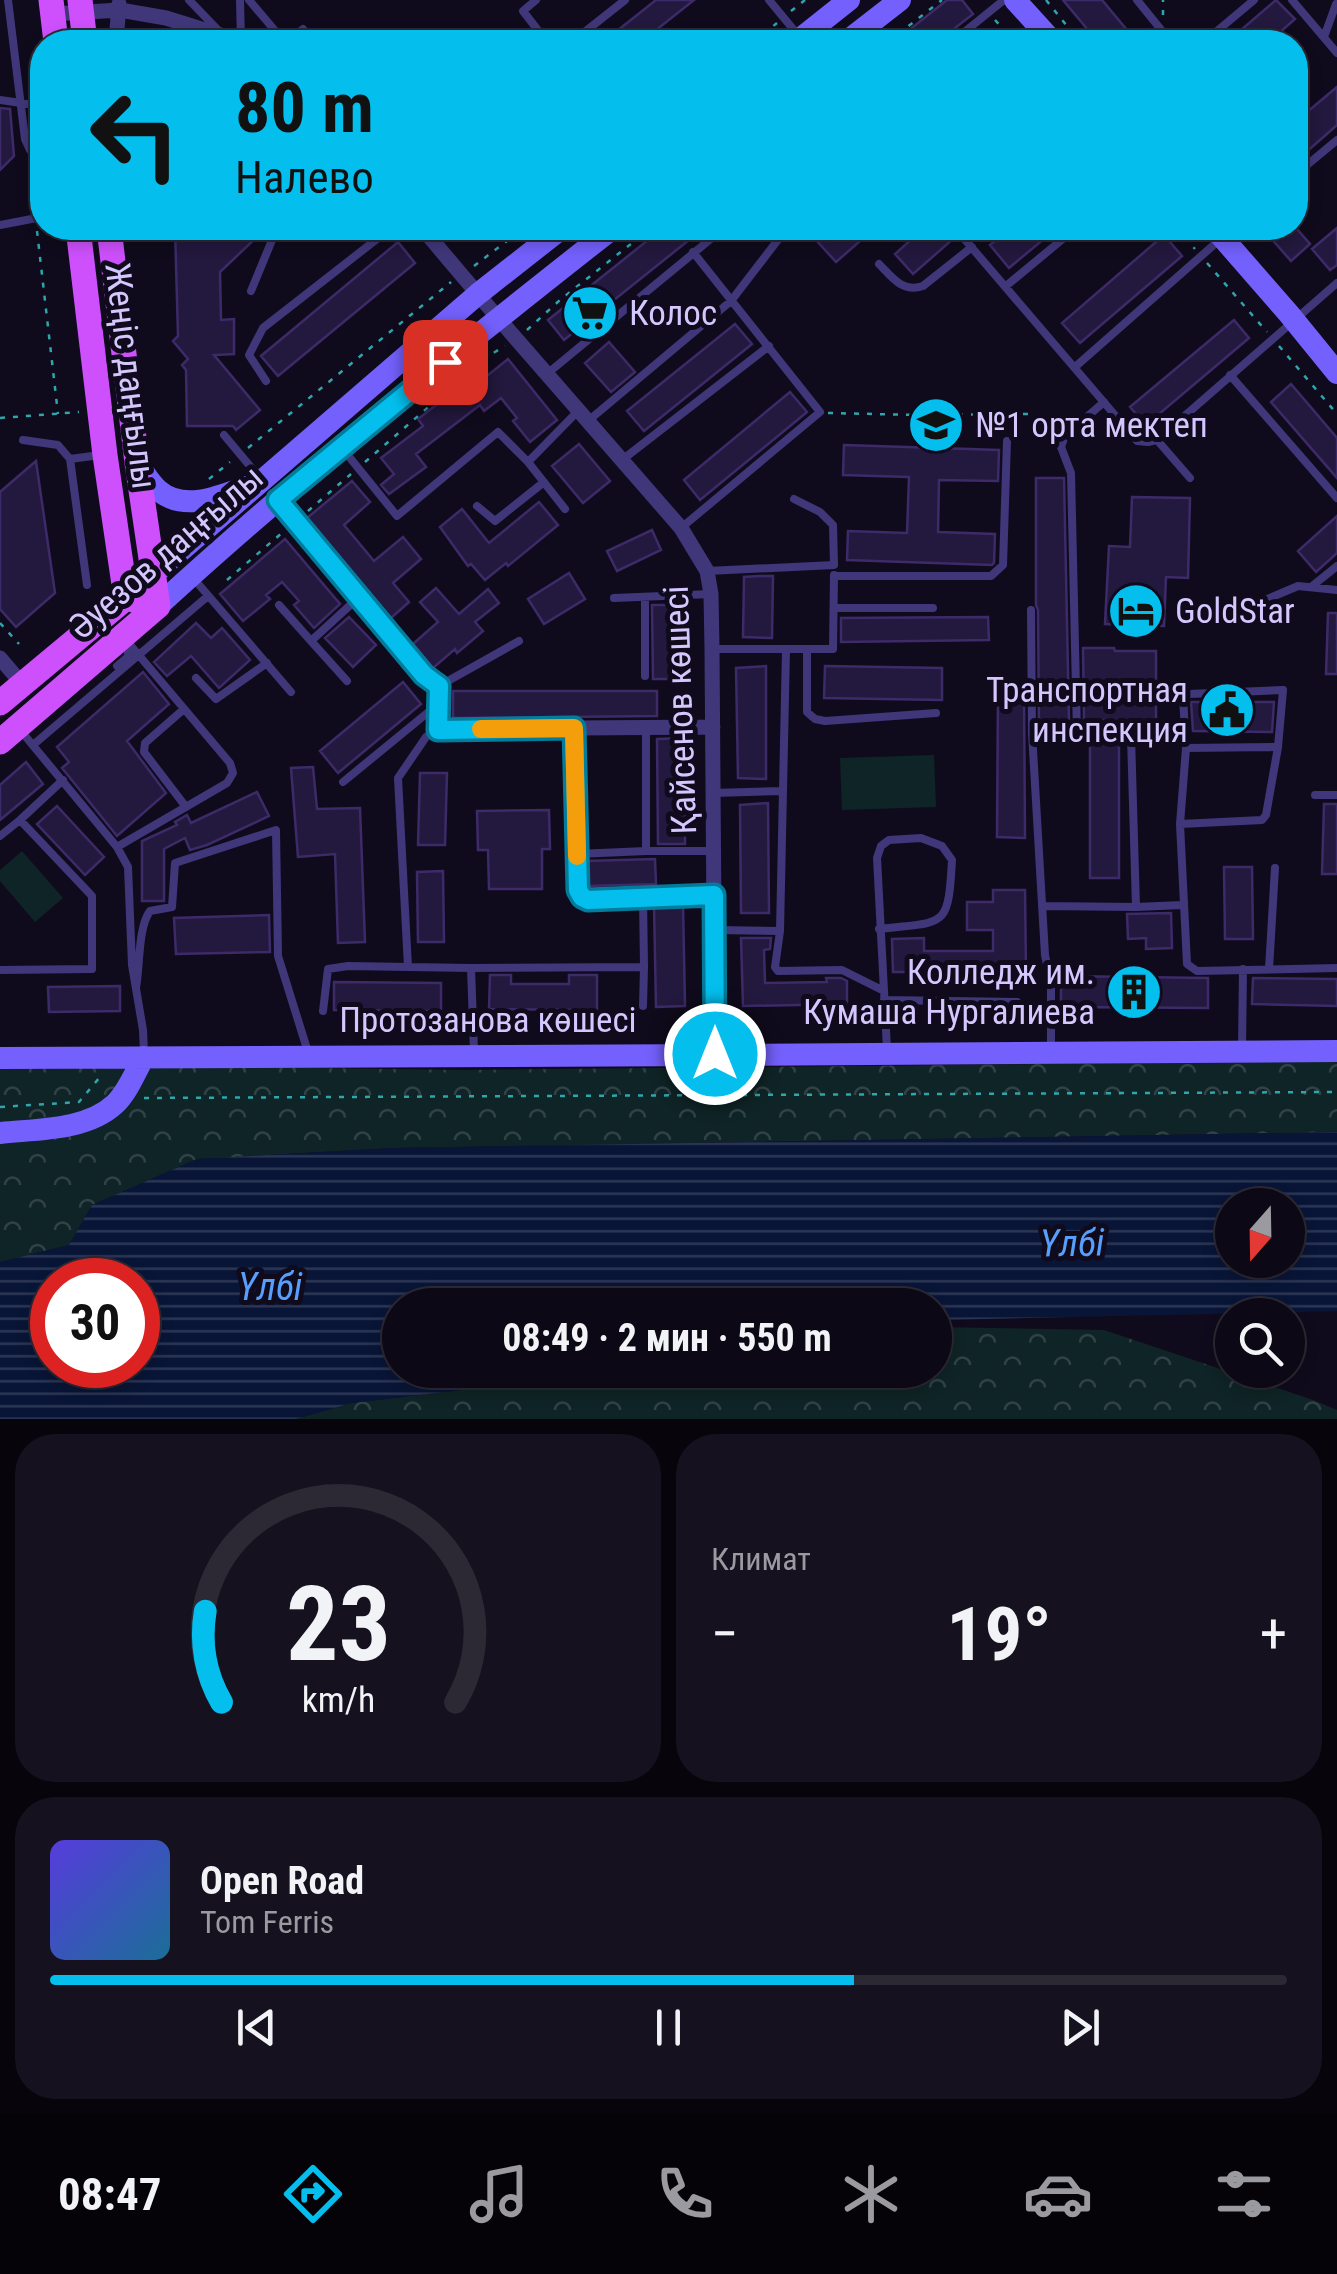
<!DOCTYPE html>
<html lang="ru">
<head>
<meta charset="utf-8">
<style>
	:root { --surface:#0c0815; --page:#15111e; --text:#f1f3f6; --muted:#9a9aa0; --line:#2c2934; --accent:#04bfee }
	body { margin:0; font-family:"Roboto Condensed",sans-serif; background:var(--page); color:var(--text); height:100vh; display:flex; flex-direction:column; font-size:38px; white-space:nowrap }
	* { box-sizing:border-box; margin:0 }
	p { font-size:32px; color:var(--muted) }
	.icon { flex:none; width:55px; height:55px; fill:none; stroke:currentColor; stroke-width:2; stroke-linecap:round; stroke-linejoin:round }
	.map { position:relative; height:1419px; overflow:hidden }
	.drawer { display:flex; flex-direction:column; gap:15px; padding:15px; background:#07040c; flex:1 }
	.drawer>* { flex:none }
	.guide { position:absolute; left:30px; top:30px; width:1278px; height:210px; border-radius:40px; box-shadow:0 5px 15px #0003,0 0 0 2px var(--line); background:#04bfee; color:#111; overflow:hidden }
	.needle { width:65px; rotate:200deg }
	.controls { position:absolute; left:1215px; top:1188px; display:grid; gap:20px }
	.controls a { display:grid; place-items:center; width:90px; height:90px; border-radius:50%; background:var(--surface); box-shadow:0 5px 15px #0003,0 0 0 2px var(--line); font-size:50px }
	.speed { position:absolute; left:30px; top:1258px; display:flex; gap:20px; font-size:50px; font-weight:700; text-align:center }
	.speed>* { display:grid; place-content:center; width:130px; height:130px; border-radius:50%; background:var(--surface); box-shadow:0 5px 15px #0003,0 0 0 2px var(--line); line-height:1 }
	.speed .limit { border:15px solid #d22; background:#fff; color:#111 }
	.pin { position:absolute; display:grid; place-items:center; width:85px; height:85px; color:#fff; margin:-42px; border-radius:20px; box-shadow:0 5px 15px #0006 }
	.me { position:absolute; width:110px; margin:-55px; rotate:0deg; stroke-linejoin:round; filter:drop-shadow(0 0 8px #0008) }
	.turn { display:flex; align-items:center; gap:35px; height:210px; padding:0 40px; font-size:45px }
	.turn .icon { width:130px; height:130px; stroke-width:2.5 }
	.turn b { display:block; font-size:70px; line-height:85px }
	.big { font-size:75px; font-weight:700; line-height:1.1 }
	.drawer .tile { flex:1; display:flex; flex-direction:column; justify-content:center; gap:15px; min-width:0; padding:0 35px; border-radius:40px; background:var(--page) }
	.drawer .dial { align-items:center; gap:0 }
	.dial svg { height:260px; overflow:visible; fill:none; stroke:var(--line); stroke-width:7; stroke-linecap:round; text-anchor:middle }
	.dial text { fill:var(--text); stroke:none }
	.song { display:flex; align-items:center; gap:30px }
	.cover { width:120px; height:120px; border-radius:15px; background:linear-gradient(135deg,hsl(250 70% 55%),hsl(200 70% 35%)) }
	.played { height:10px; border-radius:5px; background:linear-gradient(90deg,var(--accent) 65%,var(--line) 65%) }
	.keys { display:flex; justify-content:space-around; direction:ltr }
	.heat { display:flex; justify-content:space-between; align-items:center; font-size:55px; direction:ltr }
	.drawer .tiles { flex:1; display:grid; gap:15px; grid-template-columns:1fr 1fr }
	.tile:last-child { grid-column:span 2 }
	.trip { position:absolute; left:382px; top:1288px; width:570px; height:100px; border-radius:50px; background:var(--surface); box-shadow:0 5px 15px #0003,0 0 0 2px var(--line); font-weight:700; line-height:100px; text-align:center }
	.tab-bar { display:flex; height:160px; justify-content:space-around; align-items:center; background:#050308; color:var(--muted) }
	.tab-bar .icon { width:70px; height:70px }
	.tab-bar .on { color:var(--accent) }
	.tab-bar b { font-size:45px; color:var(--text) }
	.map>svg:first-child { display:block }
</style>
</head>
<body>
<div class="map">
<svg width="1337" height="1419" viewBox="0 0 1337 1419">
	<defs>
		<pattern id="forest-crowns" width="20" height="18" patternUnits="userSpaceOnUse" patternTransform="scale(2.5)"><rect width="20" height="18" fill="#0f2426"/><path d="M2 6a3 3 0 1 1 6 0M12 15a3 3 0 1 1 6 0" fill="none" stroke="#314247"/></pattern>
		<pattern id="water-rules" width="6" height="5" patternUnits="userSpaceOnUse" patternTransform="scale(2.5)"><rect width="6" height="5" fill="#091537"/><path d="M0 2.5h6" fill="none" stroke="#2c3655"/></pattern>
	</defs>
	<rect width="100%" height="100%" fill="#100b1c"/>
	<!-- grass -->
	<path fill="#0f2426" d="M934,755L936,807L842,810L840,758Z
		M22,851L63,898L35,922L0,881V870Z"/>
	<!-- forest -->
	<path fill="url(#forest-crowns)" d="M1337,1061V1132L393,1148L197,1159L92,1205L69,1245L0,1262V1068L94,1065L465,1070Z
		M935,1327L1104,1330L1313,1400L1337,1410V1419H296L352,1403L520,1383L574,1370H935Z"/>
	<!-- water -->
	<path fill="url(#water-rules)" fill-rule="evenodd" d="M1337,1132V1311L935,1320V1305H400V1370H574L520,1383L352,1403L296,1419H0V1262L69,1245L92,1205L197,1159L393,1148ZM1232,1205H1288V1260H1232ZM52,1280H138V1365H52Z"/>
	<!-- building -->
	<path fill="#23183d" stroke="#3d2a68" stroke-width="2.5" d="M656,0H694L641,42H603Z
		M947,0H962L973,14L937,42H894Z
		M1063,0H1102L1137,42H1098Z
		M1276,0L1295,19L1269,42H1227Z
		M1337,87V125L1295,162V122Z
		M0,108L10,109L14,156L0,170Z
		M175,228H253L260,234L220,272L221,320L234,319V354L214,355L260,410L236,430L233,426H187L186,370L182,365L188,359L173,341L178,336Z
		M654,228H704L564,340L548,320L658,232Z
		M805,228H846L859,242L836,262Z
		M924,228H943L953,239L913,274L895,254Z
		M1011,228H1057L1009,268L990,245Z
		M1262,228H1296L1310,244L1291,261Z
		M1337,228V265L1330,270L1312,249Z
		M1164,235L1182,256L1080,343L1062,323Z
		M398,242L415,263L278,376L261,356Z
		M1234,320L1249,338L1146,425L1130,407Z
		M735,324L752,344L644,431L627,411Z
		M609,342L635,372L611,392L585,363Z
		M508,359L557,420L530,442L513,421L517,418L501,398L484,411L480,405L416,454L426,467L389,494L381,485L394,474L381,458L423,426L418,419L462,385L467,392Z
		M1291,384L1337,438V478L1271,402Z
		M790,392L807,412L700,500L684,480Z
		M579,444L610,481L583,503L552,466Z
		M844,445L999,450L998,481L939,480L938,532L995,534L994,563L992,565L847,560L848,531L907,533L909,477L843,475Z
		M36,461L55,593L16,627L0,609V492Z
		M1036,478H1064L1069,720H1066V726H1039L1038,610L1036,605Z
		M352,481L370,502L344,525L374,561L403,537L421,559L393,583L409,602L391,618L307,518Z
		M1132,497L1190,498L1188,578L1166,577L1164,626L1105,624L1109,546L1130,547Z
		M539,502L558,525L508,566L506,563L485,580L471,564L468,566L440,527L462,509L489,543Z
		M1337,516V553L1316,572L1298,551Z
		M652,530L661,550L617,571L607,551Z
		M285,539L340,604L314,628L294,605L299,601L282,582L266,595L270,599L243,621L220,594Z
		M569,573L585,599L544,624L528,599Z
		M759,576H773L772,638L743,637L744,577Z
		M436,588L459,614L488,589L499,603L475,622L483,631L457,653L455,649L433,668L413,644L438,622L420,602Z
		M652,605H682V679H653Z
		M1328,613H1337V674H1326Z
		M349,617L376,645L353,667L325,638Z
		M988,617L989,640L841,642V618Z
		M196,623L211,638L222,628L250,660L219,688L191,656L167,676L154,662Z
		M1083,648H1114L1115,651H1156V723H1128V720H1084Z
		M766,666V779L738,778L736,668Z
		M825,666L942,668V700L824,698Z
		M143,672L169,704L127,741L166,793L117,836L62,768L69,762L57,747Z
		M403,682L421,704L338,773L320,751Z
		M998,690H1024L1025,838L997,837Z
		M453,691H657V716L453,718Z
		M1191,702H1274L1272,732L1193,731Z
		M685,738V844H658L657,739Z
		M1090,744H1119V878H1090Z
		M26,762L43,784L0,820V785Z
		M313,767L317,809L360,808L365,942L338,943L335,854L298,857L291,768Z
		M420,773H447L445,845H418Z
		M257,792L269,816L207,845L190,850L185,838L164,849V901H142V841L177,825L175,822L187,815L191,823Z
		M768,803L769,913H741L740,805Z
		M1324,804H1337V874H1322Z
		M57,806L104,857L85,875L37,824Z
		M549,810L550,849H542V889H489L488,850H478L477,811Z
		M655,859L656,884L587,886L586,861Z
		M1224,867H1252L1253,939H1225Z
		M443,871L444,942H418L417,872Z
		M993,890H1025L1026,972H893L892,939L924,938V951H993V930H967V902H993Z
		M683,904L685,1006L656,1007L654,905Z
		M1171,913L1172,948L1146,949V938L1128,939L1127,914Z
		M269,915L270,952L176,954L174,918Z
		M741,938H771L770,949L764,950L765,983L827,982L826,978H841L847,981V1004L743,1006Z
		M490,975H511V984H569V975H597V1010L489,1009Z
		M1061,976L1208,978V1008L1061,1007Z
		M1253,978L1337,979V1006L1252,1004Z
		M334,982L441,983V1011L334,1010Z
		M120,986V1011L49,1012L48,987Z"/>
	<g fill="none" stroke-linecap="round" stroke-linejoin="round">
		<!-- path -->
		<path stroke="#2ea6ab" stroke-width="2.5" stroke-dasharray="5 8" stroke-linecap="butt" d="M1046,0L1080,42
			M791,11L805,0
			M1163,15V0
			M995,20L1015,42
			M753,42L777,23
			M888,42L942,0
			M1176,228L1195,249
			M37,231L58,414
			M1207,263L1267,332
			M474,266L524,228
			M527,330L560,300L651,228
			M1279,346L1337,414
			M828,413L918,415L1030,414L1040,419L1054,438
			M0,418L79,412
			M248,448L451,282
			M365,462L485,358L505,346
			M209,479L230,462
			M308,511L351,474
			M227,580L283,532
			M0,623L19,644
			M144,1098L1337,1092
			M0,1107L79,1102L100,1077"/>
		<!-- lane -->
		<path stroke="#40377a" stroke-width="8" d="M8,0L25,139L30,150H42
			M189,0L217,29
			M240,0L241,41
			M249,0L277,33L291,39L303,29
			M536,0L523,11L547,42
			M769,0L798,35
			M1137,0L1171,42
			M1292,0L1337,53
			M1324,37L1336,4
			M196,42L209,31
			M572,42L625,0
			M952,42L1004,0
			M1204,42L1254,0
			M0,100L42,106
			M1295,175L1337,140
			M0,225L42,217
			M955,228L1137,441L1148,442L1157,440L1337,283
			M879,264C892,277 902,293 923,286L972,247
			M1006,286L1076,228
			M251,291L277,228
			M1075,367L1233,228
			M548,373L724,228
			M1230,375L1337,498
			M266,381L249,355L263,328L391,228
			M588,421L731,301L787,228
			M224,435L260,478
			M23,440L58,445L70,459
			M1157,440L1190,478
			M342,448L397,516L498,432L528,462
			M622,460L769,346
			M477,506L495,521L544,482
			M565,509L528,462L579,410
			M681,528L820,412L693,252
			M707,571L834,565L833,525L820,512L794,499
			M834,576H991L1003,565L1007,441
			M194,579L291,692
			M87,585L70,459L100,455
			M1311,587L1337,566
			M645,597V676
			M614,598L711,594
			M279,605L311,641L358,598
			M1178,607L1251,606L1298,586L1337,590
			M834,608H933
			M1031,610L1032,733
			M311,641L347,681
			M712,649H833L834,575
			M807,649V712L815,719L825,721L936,713
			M117,666L129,656L124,641
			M196,678L216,699L267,663
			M439,686L519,641
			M184,709L145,743L144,752L186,807
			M574,728L577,854L646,851
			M646,728V851H714
			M21,731L117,847L128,867L132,965L143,1030L144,1053
			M1077,733L1071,473L1061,447L1065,436L1104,402
			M33,745L208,596
			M1186,748L1278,747L1283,690L1189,694L1183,697L1186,748L1180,824L1187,964L1197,971L1337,968
			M343,782L437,705
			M713,793L783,791
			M1315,795H1337
			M20,820L63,780
			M1180,824L1262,820L1266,815L1278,747
			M0,836L20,820L92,896V969L0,970
			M117,847L227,783L233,773L230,763L126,640
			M577,854C577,869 572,892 588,900L643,898
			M1042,906L1136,907
			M879,929C946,921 948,930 952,860L942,846L921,838L889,840L881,846L877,858L884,991
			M715,930L780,931L775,967L778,971L842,970L884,991L887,1050
			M780,931L786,649
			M408,967L398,778L426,737L438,729
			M1269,969L1275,868
			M136,988C140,966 138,927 150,911L172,907L175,863L276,830L278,956L308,1052
			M884,1000L1017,1002
			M643,1006L644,967
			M323,1011L328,969L348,966L471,968
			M1242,1048L1243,969
			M1051,1050V985L1045,955L1032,733H1125L1131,736L1136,907L1182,905
			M474,1051L471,968L644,967L643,898L714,895"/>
		<!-- street -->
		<path stroke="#40377a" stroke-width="15" d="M53,14L120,10L166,18L243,42
			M116,42L119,4
			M422,228L498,318L681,528L707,571L711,594L712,649L715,1054
			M274,496L424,675L439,686L438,729L713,727
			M0,658L23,685"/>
		<!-- secondary -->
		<path stroke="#7460fc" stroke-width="22" d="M1015,0L1053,42
			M796,42L849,0
			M846,42L900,0
			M1214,228L1289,314L1337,373
			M137,463C144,472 150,483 158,490C183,512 218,497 245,487
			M126,598L478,294L562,228
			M158,606C303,473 458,350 613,228
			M0,1058C446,1055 891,1056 1337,1051
			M0,1133C36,1129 86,1131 115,1104C128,1092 135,1072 144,1057"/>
		<!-- primary -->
		<path stroke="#cd50fc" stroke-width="25" d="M51,0L56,42
			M80,0L85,42
			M78,228L105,455L126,598L158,606
			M109,228L137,463L158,606
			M0,703L126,598
			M0,742L158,606"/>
	</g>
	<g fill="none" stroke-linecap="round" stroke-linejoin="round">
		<!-- route casing -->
		<g stroke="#037c9b" stroke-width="25">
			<path id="route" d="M445,362L278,500L424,675L439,686L438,730L574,728L578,890L582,897L588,900L714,895L715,1054"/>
		</g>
		<!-- route -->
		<use href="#route" stroke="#04bfee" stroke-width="18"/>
		<!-- slow -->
		<path stroke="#f59e0b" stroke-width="18" d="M481,729L574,728L577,856"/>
	</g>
	<!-- icons -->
	<defs>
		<g id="supermarket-disc" transform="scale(2.875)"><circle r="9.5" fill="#04bfee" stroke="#100b1c"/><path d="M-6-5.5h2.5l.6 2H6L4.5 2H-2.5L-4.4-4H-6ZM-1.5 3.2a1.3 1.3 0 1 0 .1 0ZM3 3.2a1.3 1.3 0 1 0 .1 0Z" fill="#111"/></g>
		<g id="school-disc" transform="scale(2.875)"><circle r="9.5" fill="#04bfee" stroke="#100b1c"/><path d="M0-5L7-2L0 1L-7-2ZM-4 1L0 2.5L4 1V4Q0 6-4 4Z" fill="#111"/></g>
		<g id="hotel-disc" transform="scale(2.875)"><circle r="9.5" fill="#04bfee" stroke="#100b1c"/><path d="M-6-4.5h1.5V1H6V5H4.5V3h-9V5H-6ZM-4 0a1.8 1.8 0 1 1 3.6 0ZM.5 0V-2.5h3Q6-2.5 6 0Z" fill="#111"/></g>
		<g id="civic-disc" transform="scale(2.875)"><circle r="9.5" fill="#04bfee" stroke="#100b1c"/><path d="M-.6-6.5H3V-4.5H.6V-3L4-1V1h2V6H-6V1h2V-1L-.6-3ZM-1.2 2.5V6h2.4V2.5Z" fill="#111"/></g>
		<g id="building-disc" transform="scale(2.875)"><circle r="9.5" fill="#04bfee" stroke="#100b1c"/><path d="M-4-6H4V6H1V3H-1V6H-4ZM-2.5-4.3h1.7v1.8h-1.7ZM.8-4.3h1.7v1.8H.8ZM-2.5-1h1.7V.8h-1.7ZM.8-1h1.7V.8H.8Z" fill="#111"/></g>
	</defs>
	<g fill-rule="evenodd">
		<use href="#supermarket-disc" x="590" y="313"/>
		<use href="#school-disc" x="936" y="425"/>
		<use href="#hotel-disc" x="1136" y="611"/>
		<use href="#civic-disc" x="1227" y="710"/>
		<use href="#building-disc" x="1134" y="992"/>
	</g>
	<g text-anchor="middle" stroke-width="10" stroke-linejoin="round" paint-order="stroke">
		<!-- poi labels -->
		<g font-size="35" fill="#d3c7fe" stroke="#100b1c" text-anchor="start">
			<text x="629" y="325">Колос</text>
			<text x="975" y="437">№1 орта мектеп</text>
			<text x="1175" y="623">GoldStar</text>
			<text x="1188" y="702" text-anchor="end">Транспортная<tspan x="1188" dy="40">инспекция</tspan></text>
			<text x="1095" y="984" text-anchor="end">Колледж им.<tspan x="1095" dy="40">Кумаша Нургалиева</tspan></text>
		</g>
		<!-- street labels -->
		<g font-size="35" fill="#d3c7fe" stroke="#100b1c">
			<text transform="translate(131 376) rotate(83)" y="12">Жеңіс даңғылы</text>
			<text transform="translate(166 552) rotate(-41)" y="12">Әуезов даңғылы</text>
			<text transform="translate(680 710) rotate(-92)" y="12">Қайсенов көшесі</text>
			<text x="488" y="1032">Протозанова көшесі</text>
		</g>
		<!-- water labels -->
		<g font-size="38" font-style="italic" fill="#579ffc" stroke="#100b1c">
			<text transform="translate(1072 1243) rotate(-1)" y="13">Үлбі</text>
			<text x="270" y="1300">Үлбі</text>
		</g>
	</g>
</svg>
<div class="controls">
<a><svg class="needle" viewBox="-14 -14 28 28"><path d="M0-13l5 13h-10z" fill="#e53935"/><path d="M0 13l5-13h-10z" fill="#9a9aa0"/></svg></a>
<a><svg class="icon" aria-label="search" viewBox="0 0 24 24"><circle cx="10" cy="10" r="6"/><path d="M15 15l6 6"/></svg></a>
</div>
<div class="speed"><div class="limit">30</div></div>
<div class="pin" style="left:445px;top:362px;background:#d93025"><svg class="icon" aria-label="arrive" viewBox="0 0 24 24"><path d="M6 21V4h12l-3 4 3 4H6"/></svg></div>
<svg class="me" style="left:715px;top:1054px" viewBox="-20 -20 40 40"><circle r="17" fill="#04bfee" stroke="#fff" stroke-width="3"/><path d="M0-11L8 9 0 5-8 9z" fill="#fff"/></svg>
<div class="trip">08:49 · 2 мин · 550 m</div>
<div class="guide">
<div class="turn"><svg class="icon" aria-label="left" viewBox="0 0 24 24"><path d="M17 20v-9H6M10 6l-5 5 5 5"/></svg><div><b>80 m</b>Налево</div></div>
</div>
</div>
<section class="drawer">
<div class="tiles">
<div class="tile dial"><svg viewBox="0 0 100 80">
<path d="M14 69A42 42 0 1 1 86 69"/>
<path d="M14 69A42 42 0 0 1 9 41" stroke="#04bfee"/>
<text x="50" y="56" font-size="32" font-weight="700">23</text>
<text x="50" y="72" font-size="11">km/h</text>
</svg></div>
<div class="tile"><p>Климат</p>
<div class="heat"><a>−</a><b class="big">19°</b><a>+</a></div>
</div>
<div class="tile">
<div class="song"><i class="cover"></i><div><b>Open Road</b><p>Tom Ferris</p></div></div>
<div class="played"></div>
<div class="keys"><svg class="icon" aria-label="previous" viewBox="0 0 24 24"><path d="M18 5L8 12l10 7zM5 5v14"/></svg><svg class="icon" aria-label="pause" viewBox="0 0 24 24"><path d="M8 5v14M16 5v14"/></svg><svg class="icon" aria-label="next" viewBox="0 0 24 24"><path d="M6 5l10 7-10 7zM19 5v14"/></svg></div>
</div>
</div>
</section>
<nav class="tab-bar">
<b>08:47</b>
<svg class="icon on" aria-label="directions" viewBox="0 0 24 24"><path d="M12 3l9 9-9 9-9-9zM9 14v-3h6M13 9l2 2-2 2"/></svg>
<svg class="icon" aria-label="music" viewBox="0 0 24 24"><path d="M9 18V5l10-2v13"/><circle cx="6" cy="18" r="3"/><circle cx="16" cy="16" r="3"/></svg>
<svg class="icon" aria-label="phone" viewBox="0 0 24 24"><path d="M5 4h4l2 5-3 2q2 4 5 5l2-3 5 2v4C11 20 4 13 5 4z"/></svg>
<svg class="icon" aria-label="climate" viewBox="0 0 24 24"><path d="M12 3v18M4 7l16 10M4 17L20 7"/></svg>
<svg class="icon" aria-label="car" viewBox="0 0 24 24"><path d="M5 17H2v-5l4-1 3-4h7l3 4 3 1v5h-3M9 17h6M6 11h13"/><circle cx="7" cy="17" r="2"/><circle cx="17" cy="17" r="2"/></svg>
<svg class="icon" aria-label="filters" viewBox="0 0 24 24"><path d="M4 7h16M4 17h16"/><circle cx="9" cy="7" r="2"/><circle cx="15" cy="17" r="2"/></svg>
</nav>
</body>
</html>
